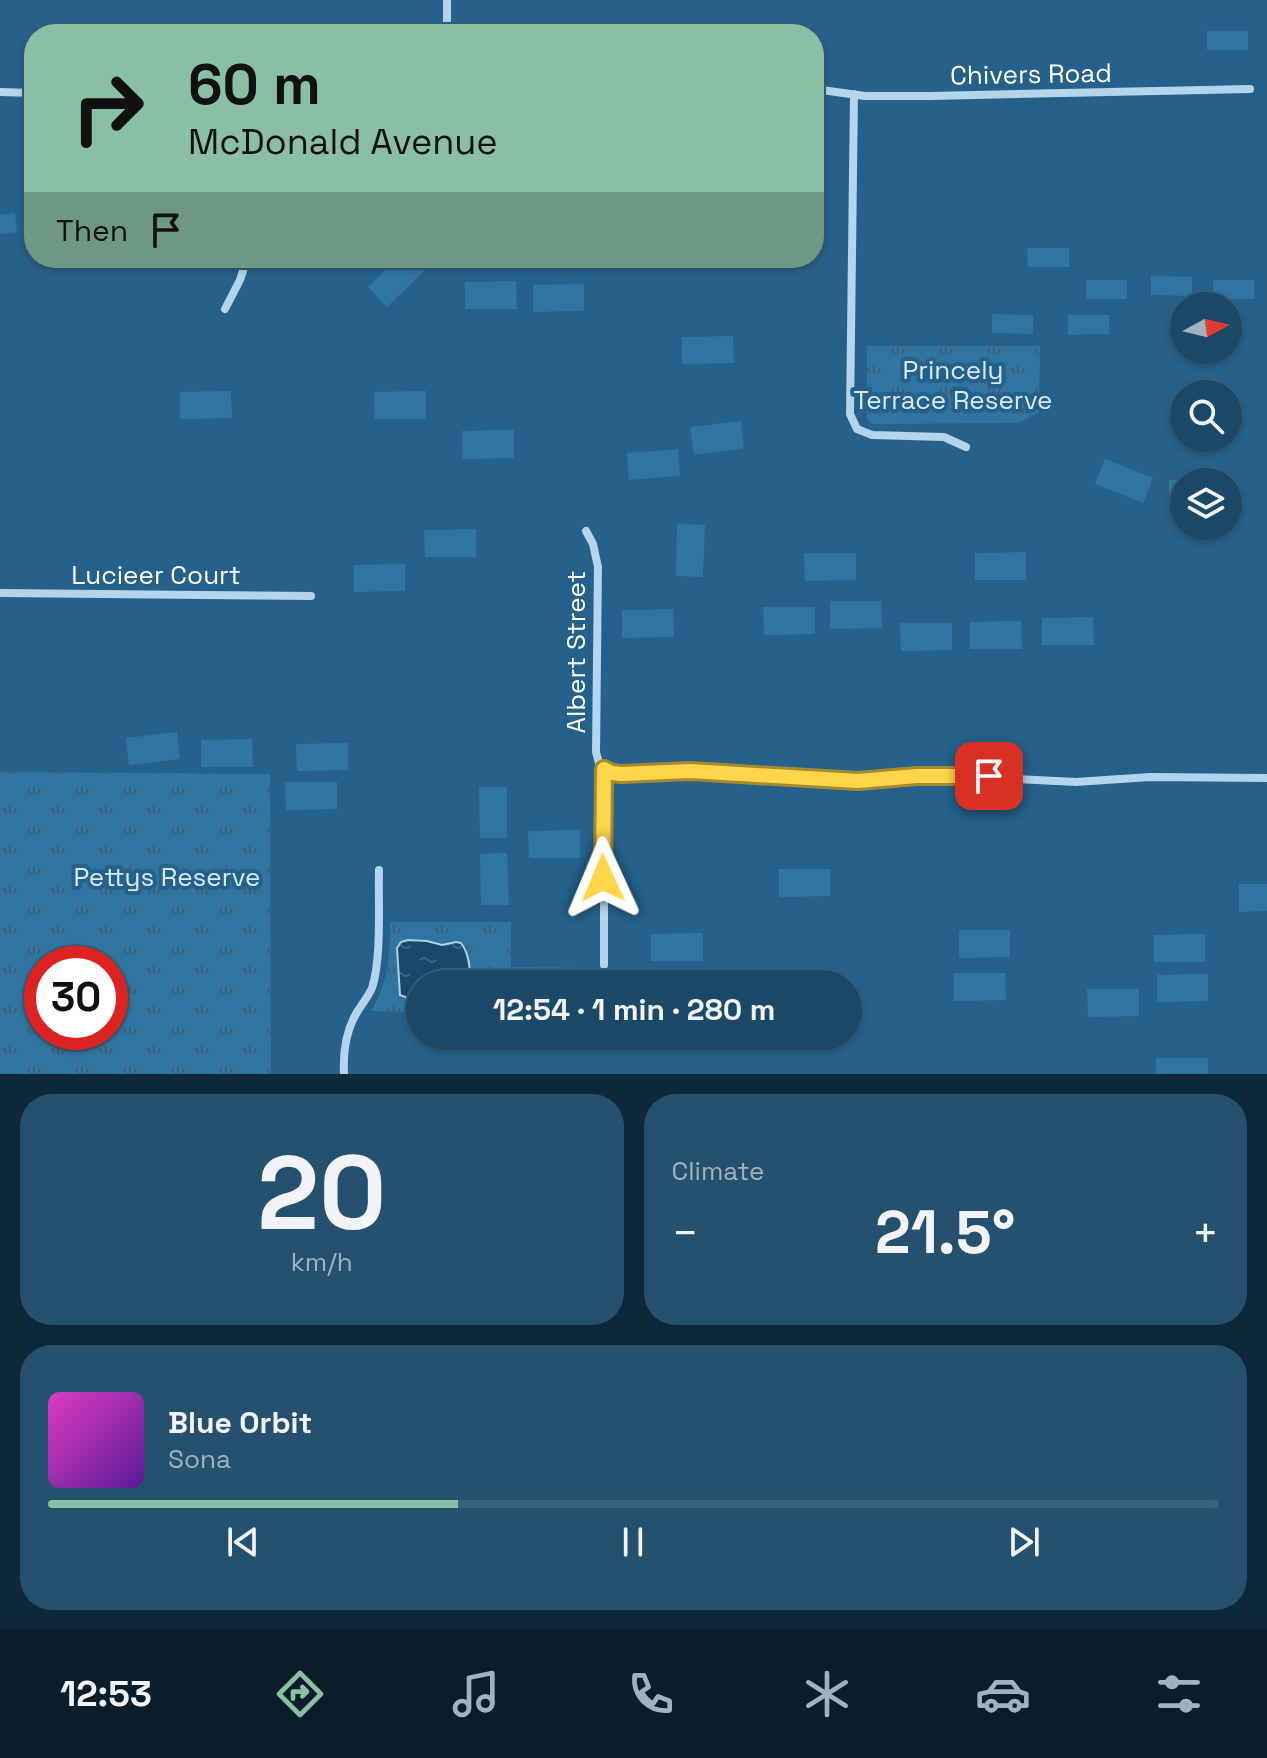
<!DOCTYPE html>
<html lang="en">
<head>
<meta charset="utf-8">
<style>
	:root { --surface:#1c4968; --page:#25506e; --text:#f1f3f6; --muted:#a0b2c0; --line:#3a617c; --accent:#8abfa5 }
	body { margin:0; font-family:"Space Grotesk",sans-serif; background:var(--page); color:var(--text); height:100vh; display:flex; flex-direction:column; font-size:30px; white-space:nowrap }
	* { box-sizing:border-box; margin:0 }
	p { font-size:26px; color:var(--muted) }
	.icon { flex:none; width:44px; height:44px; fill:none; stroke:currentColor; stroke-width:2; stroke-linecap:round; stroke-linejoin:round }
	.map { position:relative; height:1074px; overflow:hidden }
	.sheet { display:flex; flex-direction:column; gap:20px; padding:20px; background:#0f2839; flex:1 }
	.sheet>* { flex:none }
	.top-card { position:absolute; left:24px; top:24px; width:800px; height:244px; border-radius:32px; box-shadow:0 2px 6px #0004,0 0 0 2px var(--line); background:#8abfa5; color:#111; overflow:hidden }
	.needle { width:52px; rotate:82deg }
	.controls { position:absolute; left:1170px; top:292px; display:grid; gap:16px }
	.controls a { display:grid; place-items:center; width:72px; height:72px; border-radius:50%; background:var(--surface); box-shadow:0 2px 6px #0004,0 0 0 2px var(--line); font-size:40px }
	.speed { position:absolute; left:24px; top:946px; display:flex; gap:16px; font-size:40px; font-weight:700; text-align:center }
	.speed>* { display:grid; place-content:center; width:104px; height:104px; border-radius:50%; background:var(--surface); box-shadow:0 2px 6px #0004,0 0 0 2px var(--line); line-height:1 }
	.speed .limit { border:12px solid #d22; background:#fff; color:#111 }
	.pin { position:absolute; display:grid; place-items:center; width:68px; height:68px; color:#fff; margin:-34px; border-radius:16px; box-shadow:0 4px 12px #0006 }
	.me { position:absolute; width:88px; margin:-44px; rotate:359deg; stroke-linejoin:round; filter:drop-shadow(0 0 6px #0008) }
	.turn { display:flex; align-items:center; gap:28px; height:168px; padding:0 32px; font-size:36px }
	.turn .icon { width:104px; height:104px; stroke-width:2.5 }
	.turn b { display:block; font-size:56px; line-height:68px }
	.then { display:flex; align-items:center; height:76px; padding:0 32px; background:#0003; gap:16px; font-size:30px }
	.big { font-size:60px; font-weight:700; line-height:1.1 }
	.sheet .widget { flex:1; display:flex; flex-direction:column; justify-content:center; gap:12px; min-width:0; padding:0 28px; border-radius:32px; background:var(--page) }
	.sheet .dial { align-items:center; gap:0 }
	.dial b { font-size:104px; line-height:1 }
	.song { display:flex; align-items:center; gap:24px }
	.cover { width:96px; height:96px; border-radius:12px; background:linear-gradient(135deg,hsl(310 70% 55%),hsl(270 70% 35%)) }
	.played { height:8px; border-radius:4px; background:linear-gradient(90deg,var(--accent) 35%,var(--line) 35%) }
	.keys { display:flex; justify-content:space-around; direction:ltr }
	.heat { display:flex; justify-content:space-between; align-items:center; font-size:44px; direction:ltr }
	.sheet .tiles { flex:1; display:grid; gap:20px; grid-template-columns:1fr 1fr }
	.widget:last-child { grid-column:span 2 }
	.trip { position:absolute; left:406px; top:970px; width:456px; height:80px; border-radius:40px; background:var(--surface); box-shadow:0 2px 6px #0004,0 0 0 2px var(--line); font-weight:700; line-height:80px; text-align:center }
	.menu { display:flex; height:128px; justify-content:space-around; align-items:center; background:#0b1d2a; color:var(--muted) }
	.menu .icon { width:56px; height:56px }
	.menu .current { color:var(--accent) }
	.menu b { font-size:36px; color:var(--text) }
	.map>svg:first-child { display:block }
</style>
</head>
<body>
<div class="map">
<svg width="1267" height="1074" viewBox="0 0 1267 1074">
	<defs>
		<pattern id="park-tufts" width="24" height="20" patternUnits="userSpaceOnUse" patternTransform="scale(2)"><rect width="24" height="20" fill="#3075a2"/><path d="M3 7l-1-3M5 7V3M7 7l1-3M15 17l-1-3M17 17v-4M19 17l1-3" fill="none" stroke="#3f5e73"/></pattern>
		<pattern id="water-ripples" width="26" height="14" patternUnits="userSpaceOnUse" patternTransform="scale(2)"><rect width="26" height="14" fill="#1a496b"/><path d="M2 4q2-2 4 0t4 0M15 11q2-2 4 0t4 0" fill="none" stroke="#3c6481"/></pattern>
	</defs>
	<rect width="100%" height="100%" fill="#25618b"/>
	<!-- grass -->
	<path fill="#3075a2" d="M1207,31H1248V50H1207Z
		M15,213L17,232L0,234V215Z
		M1027,248H1069V267H1028Z
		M305,258H357V265L305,266Z
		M398,258H412L424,271L387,307L368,287Z
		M1151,276L1192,277V296L1151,295Z
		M1086,280H1127V299H1086Z
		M1213,280H1254V299H1213Z
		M516,281L517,309H465V282Z
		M584,284V311L533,312V285Z
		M992,314L1033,315V334L992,333Z
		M1068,315H1109V334L1068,335Z
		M733,336L734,363L682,364V337Z
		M231,391L232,418L180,419V392Z
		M426,391V419H375L374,392Z
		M741,421L744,448L694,455L690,427Z
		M514,430V458L463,459L462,431Z
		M678,449L680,476L629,480L627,453Z
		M1105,459L1153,478L1143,503L1095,484Z
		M1220,479V482H1184V507H1169V480Z
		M677,524L705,525L703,577L676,576Z
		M476,529V557H425L424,530Z
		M1026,552V580H975V553Z
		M804,553H856V580L805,581Z
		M405,564V591L354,592V565Z
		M830,601H881L882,628L830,629Z
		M763,607H815V634L764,635Z
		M673,609L674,637L622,638V610Z
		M1093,617L1094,645H1042V618Z
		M1021,621L1022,649H970V622Z
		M900,623H952V650L901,651Z
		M177,732L180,759L129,765L126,738Z
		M252,739L253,767H201V740Z
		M348,743V770L297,771L296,744Z
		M285,782H337V809L286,810Z
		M479,787H507V838H480Z
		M580,830V858H529L528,831Z
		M507,853L509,905H481L480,854Z
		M779,869H830V896L779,897Z
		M1239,884H1267V911L1239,912Z
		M959,930H1010V957L959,958Z
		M703,933V961H651V934Z
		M1205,934V962H1154V935Z
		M954,973H1005L1006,1000L954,1001Z
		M1208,974V1001L1157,1002V975Z
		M1087,989H1139V1016L1088,1017Z
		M503,1036H554V1041L503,1042Z
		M1156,1058H1208V1074H1156Z"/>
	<!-- park -->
	<path fill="url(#park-tufts)" fill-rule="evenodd" d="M867,346H1040L1039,412L1018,423L872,424L867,418Z
		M0,772L270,774L271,1074H0ZM42,964H110V1032H42Z
		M390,922H511V967L607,968V980L502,979V984H420V1012L371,1011C389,980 390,956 390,922Z"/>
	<!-- water -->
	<path fill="url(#water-ripples)" stroke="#a8d1eb" stroke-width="2" d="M408,940L427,941L442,945L456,942L461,943C470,955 470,970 470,984H420V998H408L400,995L397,948L401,942Z"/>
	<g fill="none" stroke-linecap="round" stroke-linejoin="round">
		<!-- minor -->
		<path stroke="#b3d4ea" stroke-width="8" d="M447,0V34
			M814,89L865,96H930L1250,89
			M0,92L34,93
			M854,94L850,414L857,429L872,435L944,437L966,447
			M225,309L240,280L247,258
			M586,531L593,544L598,567L596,752L599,763L604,769V965
			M0,593L311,596
			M604,769L612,773L621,774L690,771L858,781L897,777L951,776L1076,782L1150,777L1267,778
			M344,1074C343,1053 345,1033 356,1014C361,1005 368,997 372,988C382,958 378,902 379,870"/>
	</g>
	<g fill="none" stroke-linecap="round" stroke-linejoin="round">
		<!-- route casing -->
		<g stroke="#a68a30" stroke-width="20">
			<path id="route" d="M603,878L604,769L612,773L621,774L690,771L858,781L917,776H989"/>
		</g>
		<!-- route -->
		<use href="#route" stroke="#ffd54a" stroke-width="14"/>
	</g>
	<g text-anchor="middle" stroke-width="8" stroke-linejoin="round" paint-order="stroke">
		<!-- street labels -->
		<g font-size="26" fill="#fff" stroke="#25618b">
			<text transform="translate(1031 74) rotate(-1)" y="9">Chivers Road</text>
			<text x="156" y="584">Lucieer Court</text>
			<text transform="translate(576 652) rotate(-90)" y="9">Albert Street</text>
		</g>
		<!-- park labels -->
		<g font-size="26" fill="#d7ebf8" stroke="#25618b">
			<text x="953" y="379">Princely<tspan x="953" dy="30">Terrace Reserve</tspan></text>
			<text x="167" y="886">Pettys Reserve</text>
		</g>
	</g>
</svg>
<div class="controls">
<a><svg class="needle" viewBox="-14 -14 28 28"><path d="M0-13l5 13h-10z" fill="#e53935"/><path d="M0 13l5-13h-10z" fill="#a0b2c0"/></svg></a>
<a><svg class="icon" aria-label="search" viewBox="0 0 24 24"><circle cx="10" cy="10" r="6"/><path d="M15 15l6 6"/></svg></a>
<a><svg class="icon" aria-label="layers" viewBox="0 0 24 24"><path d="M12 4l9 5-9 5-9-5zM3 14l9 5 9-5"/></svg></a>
</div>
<div class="speed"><div class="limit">30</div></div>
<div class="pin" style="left:989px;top:776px;background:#d93025"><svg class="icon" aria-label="arrive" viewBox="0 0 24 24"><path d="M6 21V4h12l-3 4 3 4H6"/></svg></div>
<svg class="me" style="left:603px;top:878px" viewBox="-20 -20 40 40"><path d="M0-17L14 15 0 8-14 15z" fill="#ffd54a" stroke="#fff" stroke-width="4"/></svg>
<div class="trip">12:54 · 1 min · 280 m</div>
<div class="top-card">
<div class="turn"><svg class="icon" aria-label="right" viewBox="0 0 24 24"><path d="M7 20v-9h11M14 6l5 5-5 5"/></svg><div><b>60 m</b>McDonald Avenue</div></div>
<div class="then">Then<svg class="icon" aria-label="arrive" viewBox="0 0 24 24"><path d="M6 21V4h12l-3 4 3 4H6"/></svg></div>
</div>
</div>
<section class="sheet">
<div class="tiles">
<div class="widget dial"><b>20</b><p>km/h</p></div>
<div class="widget"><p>Climate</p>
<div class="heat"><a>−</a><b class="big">21.5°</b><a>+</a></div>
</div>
<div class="widget">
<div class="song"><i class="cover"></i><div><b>Blue Orbit</b><p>Sona</p></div></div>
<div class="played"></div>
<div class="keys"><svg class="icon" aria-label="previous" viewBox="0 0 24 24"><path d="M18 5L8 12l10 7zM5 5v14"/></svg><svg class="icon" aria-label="pause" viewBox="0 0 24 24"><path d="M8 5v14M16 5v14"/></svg><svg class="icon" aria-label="next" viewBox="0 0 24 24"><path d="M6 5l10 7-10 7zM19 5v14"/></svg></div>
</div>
</div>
</section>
<nav class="menu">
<b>12:53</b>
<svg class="icon current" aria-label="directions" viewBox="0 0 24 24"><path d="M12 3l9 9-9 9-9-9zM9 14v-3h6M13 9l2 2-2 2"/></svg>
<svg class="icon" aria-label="music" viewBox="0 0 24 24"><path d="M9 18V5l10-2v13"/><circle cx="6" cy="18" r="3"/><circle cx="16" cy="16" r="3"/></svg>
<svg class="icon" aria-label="phone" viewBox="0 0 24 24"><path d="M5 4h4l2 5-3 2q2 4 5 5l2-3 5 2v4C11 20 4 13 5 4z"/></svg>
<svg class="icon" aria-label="climate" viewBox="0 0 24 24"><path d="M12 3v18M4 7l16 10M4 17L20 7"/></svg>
<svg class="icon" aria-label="car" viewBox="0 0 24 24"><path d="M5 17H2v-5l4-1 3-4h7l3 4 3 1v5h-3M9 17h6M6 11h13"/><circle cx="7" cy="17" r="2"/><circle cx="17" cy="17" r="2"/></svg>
<svg class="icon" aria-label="filters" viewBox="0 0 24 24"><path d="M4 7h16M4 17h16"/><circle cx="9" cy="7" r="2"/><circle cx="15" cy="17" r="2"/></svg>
</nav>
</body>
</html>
